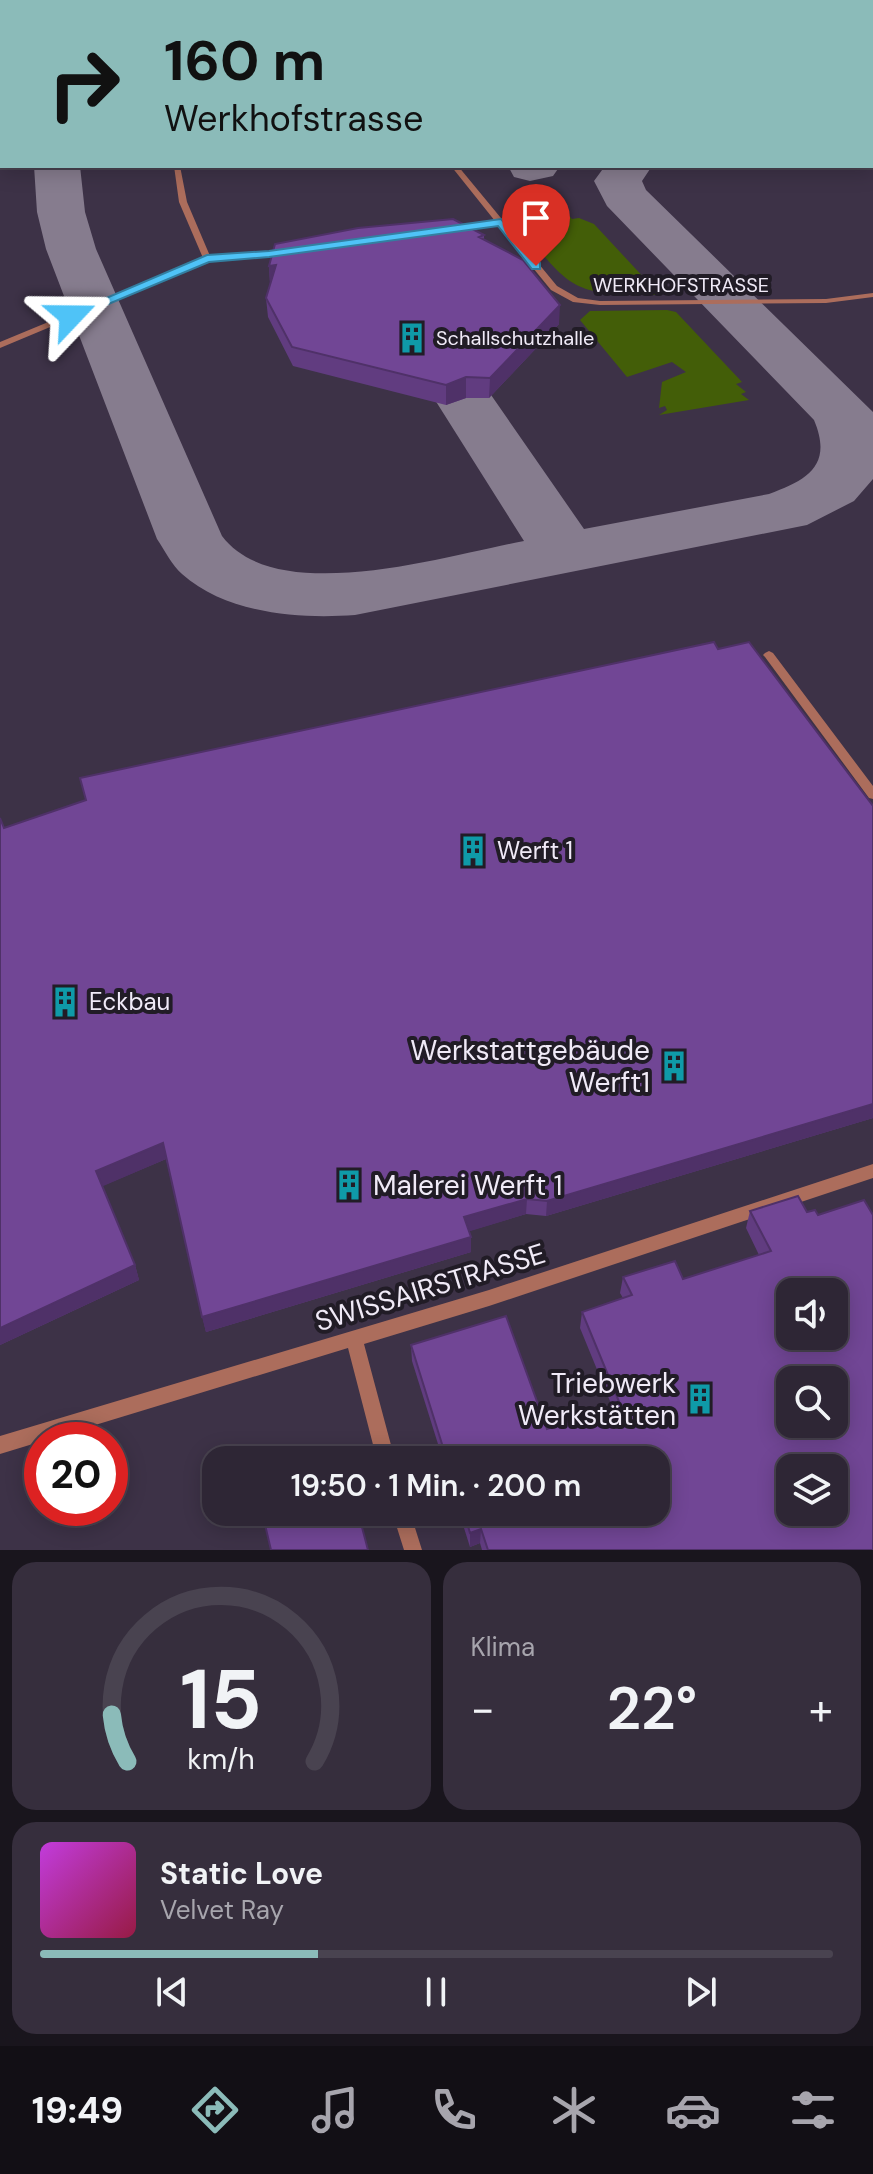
<!DOCTYPE html>
<html lang="de">
<head>
<meta charset="utf-8">
<style>
	:root { --surface:#2e2635; --page:#362e3d; --text:#f1f3f6; --muted:#a7a5ad; --line:#494350; --accent:#8bbbb9 }
	body { margin:0; font-family:"DM Sans",sans-serif; background:var(--page); color:var(--text); height:100vh; display:flex; flex-direction:column; font-size:30px; white-space:nowrap }
	* { box-sizing:border-box; margin:0 }
	p { font-size:26px; color:var(--muted) }
	.icon { flex:none; width:44px; height:44px; fill:none; stroke:currentColor; stroke-width:2; stroke-linecap:round; stroke-linejoin:round }
	.map { position:relative; height:1550px; overflow:hidden }
	.side { display:flex; flex-direction:column; gap:12px; padding:12px; background:#19151d; flex:1 }
	.side>* { flex:none }
	.banner { position:absolute; left:0px; top:0px; width:874px; height:168px; box-shadow:0 4px 20px #0003,0 0 0 2px var(--line); background:#8bbbb9; color:#111; overflow:hidden }
	.controls { position:absolute; left:776px; top:1278px; display:grid; gap:16px }
	.controls a { display:grid; place-items:center; width:72px; height:72px; border-radius:16px; background:var(--surface); box-shadow:0 4px 20px #0003,0 0 0 2px var(--line); font-size:40px }
	.speed { position:absolute; left:24px; top:1422px; display:flex; gap:16px; font-size:40px; font-weight:700; text-align:center }
	.speed>* { display:grid; place-content:center; width:104px; height:104px; border-radius:50%; background:var(--surface); box-shadow:0 4px 20px #0003,0 0 0 2px var(--line); line-height:1 }
	.speed .limit { border:12px solid #d22; background:#fff; color:#111 }
	.pin { position:absolute; display:grid; place-items:center; width:68px; height:68px; color:#fff; margin:-82px -34px; border-radius:50% 50% 50% 0; rotate:-45deg; box-shadow:0 0 8px #0007 }
	.pin .icon { rotate:45deg }
	.me { position:absolute; width:88px; margin:-44px; rotate:67deg; stroke-linejoin:round; filter:drop-shadow(0 0 6px #0008) }
	.turn { display:flex; align-items:center; gap:28px; height:168px; padding:0 32px; font-size:36px }
	.turn .icon { width:104px; height:104px; stroke-width:2.5 }
	.turn b { display:block; font-size:56px; line-height:68px }
	.big { font-size:60px; font-weight:600; line-height:1.1 }
	.side .card { flex:1; display:flex; flex-direction:column; justify-content:center; gap:12px; min-width:0; padding:0 28px; border-radius:24px; background:var(--page) }
	.side .dial { align-items:center; gap:0 }
	.dial svg { height:208px; overflow:visible; fill:none; stroke:var(--line); stroke-width:7; stroke-linecap:round; text-anchor:middle }
	.dial text { fill:var(--text); stroke:none }
	.song { display:flex; align-items:center; gap:24px }
	.cover { width:96px; height:96px; border-radius:12px; background:linear-gradient(135deg,hsl(290 70% 55%),hsl(340 70% 35%)) }
	.played { height:8px; border-radius:4px; background:linear-gradient(90deg,var(--accent) 35%,var(--line) 35%) }
	.keys { display:flex; justify-content:space-around; direction:ltr }
	.heat { display:flex; justify-content:space-between; align-items:center; font-size:44px; direction:ltr }
	.side .tiles { flex:1; display:grid; gap:12px; grid-template-columns:1fr 1fr }
	.card:last-child { grid-column:span 2 }
	.trip { position:absolute; left:202px; top:1446px; width:468px; height:80px; border-radius:24px; background:var(--surface); box-shadow:0 4px 20px #0003,0 0 0 2px var(--line); font-weight:600; line-height:80px; text-align:center }
	.menu { display:flex; height:128px; justify-content:space-around; align-items:center; background:#120f15; color:var(--muted) }
	.menu .icon { width:56px; height:56px }
	.menu .on { color:var(--accent) }
	.menu b { font-size:36px; color:var(--text) }
	.map>svg:first-child { display:block }
</style>
</head>
<body>
<div class="map">
<svg width="873" height="1550" viewBox="0 0 873 1550">
	<rect width="100%" height="100%" fill="#3d3247"/>
	<!-- green -->
	<path fill="#435e08" d="M563,209L572,219L579,218L594,224L660,295C566,296 571,287 513,219Z
		M667,310L676,312L742,382L736,384L746,392L741,394L749,400L659,415L667,410L665,406L659,408L662,382L686,372L672,362L627,377L580,320L590,311Z"/>
	<g fill="none" stroke-linecap="round" stroke-linejoin="round">
		<!-- taxiway -->
		<path fill="#867c8e" fill-rule="evenodd" d="M596,0H651L594,2Z
			M0,68H2V92H0Z
			M873,108V135H872V108Z
			M34,166H80L85,212L96,249L222,536C277,609 448,555 524,541L377,308L385,297L404,292L423,297L584,529L769,494C808,480 833,465 814,420L607,206L594,181L605,166H652L642,181L646,190L873,412V479L854,501L807,525L355,615C299,619 227,614 182,574C172,565 165,551 157,539L46,249L37,212Z
			M508,166H560L553,176L530,181L514,177Z"/>
		<!-- service -->
		<path fill="#ac6d5c" fill-rule="evenodd" d="M64,0H70L71,2H65Z
			M109,0H129L123,2H103Z
			M243,0H250L252,2H245Z
			M872,6H873V10H872Z
			M2,10V14L0,15V11Z
			M0,58H2V62H0Z
			M872,77H873V81H872Z
			M0,164L2,166H5L0,168Z
			M174,166H180L187,202L210,256L287,250L291,252L290,254L208,261L0,348V342L203,258L179,202Z
			M451,166H458L557,286L578,298L600,301L826,299L873,293V297L826,303L600,305L573,302L551,290L498,225L449,231L448,229L452,227L495,221Z
			M769,651L773,653L873,786V799L869,798L765,657L763,655L765,653Z
			M873,1164V1178L489,1306L364,1344L395,1460H377L348,1348L0,1454V1436L489,1290Z
			M392,1512H410L422,1550H404Z"/>
	</g>
	<!-- wall -->
	<path fill="#613c80" d="M484,235V240L559,324L489,398H466L446,405L293,366L268,317L266,298L270,283L269,266Z
		M718,649L873,806V1118L546,1216L526,1214L469,1231L471,1237V1252L206,1332L166,1159L102,1186L135,1265L139,1280L0,1345L4,828Z
		M798,1196L873,1550H482L480,1543L470,1547L459,1512H656V1460H443L412,1361L411,1345L547,1429L612,1406L580,1328L582,1312L623,1298L620,1293L623,1277L683,1279L759,1255L746,1228L750,1211Z"/>
	<!-- shaded-wall -->
	<path fill="#4f3168" d="M276,265L270,285L269,266Z
		M560,305L559,324L489,398L490,378Z
		M466,377V398L446,405V385Z
		M873,1104V1118L546,1216L547,1201Z
		M163,1143L166,1159L101,1187L96,1171Z
		M527,1199L526,1214L464,1233V1217Z
		M471,1237V1252L206,1332L202,1317Z
		M135,1265L139,1280L0,1345V1328Z
		M481,1529L480,1543L470,1547V1533Z"/>
	<!-- building -->
	<path fill="#714695" stroke="#4f3168" stroke-width="2" fill-rule="evenodd" d="M453,219L484,235L479,237L523,260L560,305L490,378L466,377L446,385L292,347L266,298L276,265L269,266L275,244L358,228Z
		M714,642L718,649L749,642L873,806V1104L547,1201L527,1199L464,1217L471,1237L202,1317L163,1143L96,1171L135,1265L0,1328V818L4,828L86,800L80,778Z
		M798,1196L807,1212L815,1210L818,1215L864,1200L873,1215V1550H488L481,1529L470,1533L464,1512H656V1460H447L411,1345L506,1316L547,1429L620,1404L582,1312L632,1295L623,1277L675,1261L683,1279L771,1251L750,1211ZM790,1292H834V1336H790ZM790,1380H834V1424H790ZM790,1468H834V1512H790Z
		M342,1453L343,1460H321Z
		M262,1512H358L368,1550H271Z"/>
	<!-- route -->
	<path fill="#4fc3f7" stroke="#337fa1" stroke-width="2" d="M501,219L540,263V269H532L498,226L269,257L209,262L75,318L64,316L207,255L269,251Z"/>
	<!-- icons -->
	<defs>
		<g id="building-bare" transform="scale(2.4)"><path d="M-4-6H4V6H1V3H-1V6H-4ZM-2.5-4.3h1.7v1.8h-1.7ZM.8-4.3h1.7v1.8H.8ZM-2.5-1h1.7V.8h-1.7ZM.8-1h1.7V.8H.8Z" fill="#0f9aa8" stroke="#211c26" stroke-width="2.5" paint-order="stroke"/></g>
	</defs>
	<g fill-rule="evenodd">
		<use href="#building-bare" x="412" y="338"/>
		<use href="#building-bare" x="473" y="851"/>
		<use href="#building-bare" x="65" y="1002"/>
		<use href="#building-bare" x="674" y="1066"/>
		<use href="#building-bare" x="349" y="1185"/>
		<use href="#building-bare" x="700" y="1399"/>
	</g>
	<g text-anchor="middle" stroke-width="8" stroke-linejoin="round" paint-order="stroke">
		<!-- far-street labels -->
		<g font-size="20" fill="#f0eaf7" stroke="#211c26">
			<text x="681" y="292">WERKHOFSTRASSE</text>
		</g>
		<!-- far-poi labels -->
		<g font-size="20" fill="#f0eaf7" stroke="#211c26" text-anchor="start">
			<text x="436" y="345">Schallschutzhalle</text>
		</g>
		<!-- poi labels -->
		<g font-size="24" fill="#f0eaf7" stroke="#211c26" text-anchor="start">
			<text x="497" y="859">Werft 1</text>
			<text x="89" y="1010">Eckbau</text>
		</g>
		<!-- near-poi labels -->
		<g font-size="28" fill="#f0eaf7" stroke="#211c26" text-anchor="end">
			<text x="650" y="1060">Werkstattgebäude<tspan x="650" dy="32">Werft1</tspan></text>
			<text x="373" y="1195" text-anchor="start">Malerei Werft 1</text>
			<text x="676" y="1393">Triebwerk<tspan x="676" dy="32">Werkstätten</tspan></text>
		</g>
		<!-- near-street labels -->
		<g font-size="28" fill="#f0eaf7" stroke="#211c26">
			<text transform="translate(430 1287) rotate(-17)" y="10">SWISSAIRSTRASSE</text>
		</g>
	</g>
</svg>
<div class="controls">
<a><svg class="icon" aria-label="sound" viewBox="0 0 24 24"><path d="M4 9h4l5-4v14l-5-4H4zM17 9q2 3 0 6"/></svg></a>
<a><svg class="icon" aria-label="search" viewBox="0 0 24 24"><circle cx="10" cy="10" r="6"/><path d="M15 15l6 6"/></svg></a>
<a><svg class="icon" aria-label="layers" viewBox="0 0 24 24"><path d="M12 4l9 5-9 5-9-5zM3 14l9 5 9-5"/></svg></a>
</div>
<div class="speed"><div class="limit">20</div></div>
<div class="pin" style="left:536px;top:266px;background:#d93025"><svg class="icon" aria-label="arrive" viewBox="0 0 24 24"><path d="M6 21V4h12l-3 4 3 4H6"/></svg></div>
<svg class="me" style="left:71px;top:316px" viewBox="-20 -20 40 40"><path d="M0-17L14 15 0 8-14 15z" fill="#4fc3f7" stroke="#fff" stroke-width="4"/></svg>
<div class="trip">19:50 · 1 Min. · 200 m</div>
<div class="banner">
<div class="turn"><svg class="icon" aria-label="right" viewBox="0 0 24 24"><path d="M7 20v-9h11M14 6l5 5-5 5"/></svg><div><b>160 m</b>Werkhofstrasse</div></div>
</div>
</div>
<section class="side">
<div class="tiles">
<div class="card dial"><svg viewBox="0 0 100 80">
<path d="M14 69A42 42 0 1 1 86 69"/>
<path d="M14 69A42 42 0 0 1 8 51" stroke="#8bbbb9"/>
<text x="50" y="56" font-size="32" font-weight="700">15</text>
<text x="50" y="72" font-size="11">km/h</text>
</svg></div>
<div class="card"><p>Klima</p>
<div class="heat"><a>−</a><b class="big">22°</b><a>+</a></div>
</div>
<div class="card">
<div class="song"><i class="cover"></i><div><b>Static Love</b><p>Velvet Ray</p></div></div>
<div class="played"></div>
<div class="keys"><svg class="icon" aria-label="previous" viewBox="0 0 24 24"><path d="M18 5L8 12l10 7zM5 5v14"/></svg><svg class="icon" aria-label="pause" viewBox="0 0 24 24"><path d="M8 5v14M16 5v14"/></svg><svg class="icon" aria-label="next" viewBox="0 0 24 24"><path d="M6 5l10 7-10 7zM19 5v14"/></svg></div>
</div>
</div>
</section>
<nav class="menu">
<b>19:49</b>
<svg class="icon on" aria-label="directions" viewBox="0 0 24 24"><path d="M12 3l9 9-9 9-9-9zM9 14v-3h6M13 9l2 2-2 2"/></svg>
<svg class="icon" aria-label="music" viewBox="0 0 24 24"><path d="M9 18V5l10-2v13"/><circle cx="6" cy="18" r="3"/><circle cx="16" cy="16" r="3"/></svg>
<svg class="icon" aria-label="phone" viewBox="0 0 24 24"><path d="M5 4h4l2 5-3 2q2 4 5 5l2-3 5 2v4C11 20 4 13 5 4z"/></svg>
<svg class="icon" aria-label="climate" viewBox="0 0 24 24"><path d="M12 3v18M4 7l16 10M4 17L20 7"/></svg>
<svg class="icon" aria-label="car" viewBox="0 0 24 24"><path d="M5 17H2v-5l4-1 3-4h7l3 4 3 1v5h-3M9 17h6M6 11h13"/><circle cx="7" cy="17" r="2"/><circle cx="17" cy="17" r="2"/></svg>
<svg class="icon" aria-label="filters" viewBox="0 0 24 24"><path d="M4 7h16M4 17h16"/><circle cx="9" cy="7" r="2"/><circle cx="15" cy="17" r="2"/></svg>
</nav>
</body>
</html>
